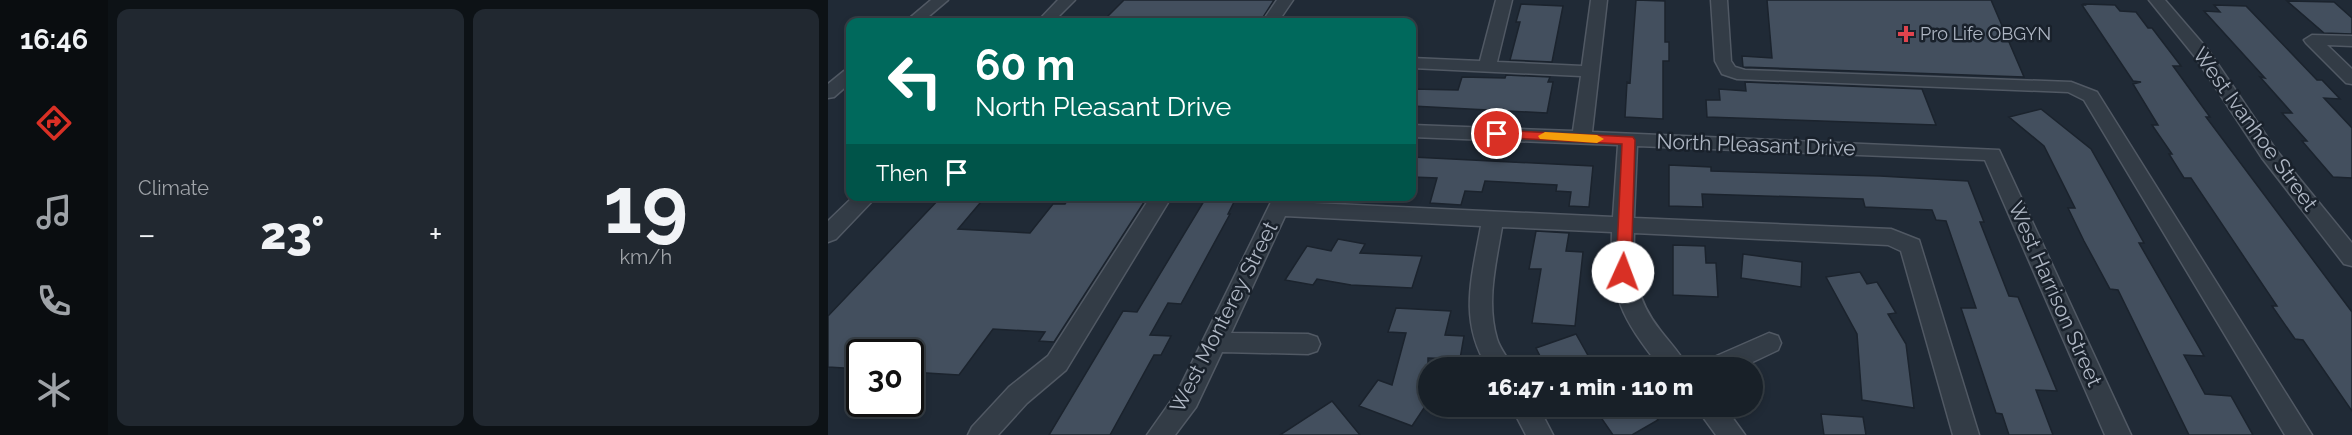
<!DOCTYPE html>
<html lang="en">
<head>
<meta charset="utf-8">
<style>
	:root { --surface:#182028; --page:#212830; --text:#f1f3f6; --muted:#9fa3a8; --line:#363e45; --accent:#d93025 }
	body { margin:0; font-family:Raleway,sans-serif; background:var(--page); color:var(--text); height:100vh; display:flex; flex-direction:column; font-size:22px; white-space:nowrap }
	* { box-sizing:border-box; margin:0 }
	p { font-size:20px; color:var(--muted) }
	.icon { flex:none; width:33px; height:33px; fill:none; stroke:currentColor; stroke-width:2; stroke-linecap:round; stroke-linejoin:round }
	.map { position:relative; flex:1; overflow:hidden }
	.drawer { display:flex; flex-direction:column; gap:9px; padding:9px; background:#0d1216; width:720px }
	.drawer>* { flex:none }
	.banner { position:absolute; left:18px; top:18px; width:570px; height:183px; border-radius:12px; box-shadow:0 3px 9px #0003,0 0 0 2px var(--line); background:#00695c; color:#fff; overflow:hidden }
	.speed { position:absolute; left:18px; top:339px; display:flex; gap:12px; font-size:30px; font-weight:700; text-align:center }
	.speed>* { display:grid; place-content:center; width:78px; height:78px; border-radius:50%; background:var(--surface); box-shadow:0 3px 9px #0003,0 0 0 2px var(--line); line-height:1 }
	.speed .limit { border:3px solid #111; border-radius:9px; background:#fff; color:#111 }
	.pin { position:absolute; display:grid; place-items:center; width:51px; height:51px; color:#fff; margin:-26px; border:3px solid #fff; border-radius:50%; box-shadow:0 2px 6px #0007 }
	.me { position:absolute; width:66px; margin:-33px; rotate:2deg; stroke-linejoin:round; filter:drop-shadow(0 0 4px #0008) }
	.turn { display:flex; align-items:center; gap:21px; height:126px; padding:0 30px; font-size:27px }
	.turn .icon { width:78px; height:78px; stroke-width:2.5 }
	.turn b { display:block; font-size:42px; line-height:51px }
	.then { display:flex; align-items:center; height:57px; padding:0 30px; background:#0003; gap:12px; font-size:22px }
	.big { font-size:45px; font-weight:800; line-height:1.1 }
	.drawer .card { flex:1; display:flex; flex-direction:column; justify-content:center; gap:9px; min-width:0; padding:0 21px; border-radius:12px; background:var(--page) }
	.drawer .dial { align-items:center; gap:0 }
	.dial b { font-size:78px; line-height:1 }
	.heat { display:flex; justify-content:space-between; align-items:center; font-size:33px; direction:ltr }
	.drawer .tiles { flex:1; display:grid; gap:9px; grid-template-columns:repeat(2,1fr) }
	.trip { position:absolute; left:590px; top:357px; width:345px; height:60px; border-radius:30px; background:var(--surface); box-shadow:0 3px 9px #0003,0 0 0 2px var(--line); font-weight:800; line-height:60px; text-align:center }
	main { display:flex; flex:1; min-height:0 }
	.tab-bar { display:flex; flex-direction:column; width:108px; justify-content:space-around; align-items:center; background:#0a0d10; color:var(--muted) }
	.tab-bar .icon { width:42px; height:42px }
	.tab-bar .active { color:var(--accent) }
	.tab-bar b { font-size:27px; color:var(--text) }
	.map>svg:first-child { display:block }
</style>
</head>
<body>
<main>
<nav class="tab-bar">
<b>16:46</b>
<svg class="icon active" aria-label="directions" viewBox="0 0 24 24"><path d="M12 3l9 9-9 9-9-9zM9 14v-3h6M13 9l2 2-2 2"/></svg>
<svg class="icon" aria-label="music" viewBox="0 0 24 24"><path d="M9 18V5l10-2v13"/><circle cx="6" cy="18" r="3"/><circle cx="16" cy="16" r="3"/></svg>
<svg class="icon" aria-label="phone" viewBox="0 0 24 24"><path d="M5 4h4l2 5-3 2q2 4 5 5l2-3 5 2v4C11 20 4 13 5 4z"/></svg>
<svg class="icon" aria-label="climate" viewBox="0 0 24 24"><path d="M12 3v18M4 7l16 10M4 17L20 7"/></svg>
</nav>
<section class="drawer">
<div class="tiles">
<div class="card"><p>Climate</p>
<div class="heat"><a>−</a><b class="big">23°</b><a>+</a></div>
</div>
<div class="card dial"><b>19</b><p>km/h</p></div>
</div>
</section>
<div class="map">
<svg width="1524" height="435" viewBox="0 0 1524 435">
	<rect width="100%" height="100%" fill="#202a36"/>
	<!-- building -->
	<path fill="#434f5e" stroke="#1b232d" stroke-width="1.5" d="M296,0H446L432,22H274Z
		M808,0L837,1V42H841V61H835V119L797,117L799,82L802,83Z
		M939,0H1163L1196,77L915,67L914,56L944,58Z
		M1459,1L1506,2L1524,18V34L1496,33Z
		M693,4L735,6L724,62L682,60L692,22H688Z
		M1256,4L1287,5L1292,11L1308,12L1320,28H1324L1353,66H1345L1382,117H1378L1524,312V411L1475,340L1467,339L1444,306H1449L1363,178H1356L1341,154H1344L1324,125H1330L1305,84L1313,82L1305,81L1254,5H1257Z
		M1386,5L1418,6L1489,80H1494L1512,99L1496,98L1524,128V178L1505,177L1474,141H1479L1454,113H1464L1432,77L1437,78L1376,11L1392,12Z
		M678,75L722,77L720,82H725L719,113L584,106V89L630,90L634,77L677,78Z
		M917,82L1094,89L1108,125L879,117L878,100H892L891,89L918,91Z
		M1213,109L1263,149L1316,243H1311L1376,356L1356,355L1377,394L1403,396L1425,435H1361L1290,290L1282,289L1256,241L1240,208H1247L1216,146L1181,117Z
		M584,157L765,166L761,207L741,206L743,192L728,191L729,185L657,181L654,192L637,191L633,205L602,203L609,178L584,177Z
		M841,165L883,167V171L1052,176L1140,181L1156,222H1152L1181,296L1190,297L1229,391L1208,390L1225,435H1181L1174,414L1168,413L1133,308H1148L1118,221L1108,220L1104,210L1037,207L1035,199L874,194L875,207L841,206Z
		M114,196H158L130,229L202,233L225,204H237L242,196H320L226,342L211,341L217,332L165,329L131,375L82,372V352H32V369L0,367V316Z
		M379,196H409L400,214H402L353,304L340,303L322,335L343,336L333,355H326L282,435H221L295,311L309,312Z
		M708,231L741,233L738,251L755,252L747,326L704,323L713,269H701Z
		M510,239L537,244L532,253L594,256L584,288L523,285L489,279L485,285L457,280L479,246L503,251Z
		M845,245L877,246L878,263H888L890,297L845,295Z
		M915,254L974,262L973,287L913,278Z
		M1032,272L1039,284L1049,282L1068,313L1060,314L1078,344L1086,408L1034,400L1029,334L998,277Z
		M568,308L623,311L617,335L636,336L632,359L600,358V402L584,426L531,406L550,380L564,385L578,333L560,332Z
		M748,334L767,368H718L708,348Z
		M504,401L532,435H452Z
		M765,406H820L830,420L804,435H785Z
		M993,414L1035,417L1038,435H996Z"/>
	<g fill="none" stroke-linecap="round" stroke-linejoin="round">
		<!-- minor casing -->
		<g stroke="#515964" stroke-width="3">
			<path id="minor" d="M103,0H120L94,22H77Z
				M230,0H247L225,22H209Z
				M449,0H465L450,22H434Z
				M668,0H684L669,62L754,66L763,0H779L764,132L1171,150L1303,435H1277L1157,160L809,146L806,218L1063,229L1091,240L1151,435H1125L1073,251L1060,245L806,233C805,272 807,298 832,330C841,342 853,354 860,368H833C793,317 782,297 784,232L674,227C668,263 658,302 669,339C672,349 680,358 685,368H660C630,320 644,277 653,226L457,216L403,333L480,334L489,337L492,344L489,351L480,354L394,352L368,407L347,435H319L350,391L446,196H466L464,202L785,217L790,145L584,137V125L745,131L753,76L584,68V58L652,61Z
				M883,0H899L903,61L907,67L917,70L1243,82L1269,92L1484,435H1457L1256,100L1240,92L909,79L894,74L887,61Z
				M1321,0H1337L1381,51L1448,150L1524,243V266L1516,264L1434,158L1368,58Z
				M1484,35L1524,36V46L1499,45L1524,69V84L1518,83L1478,43L1476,40Z
				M22,70V83L6,97L0,98V84L16,71Z
				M26,196H49L8,239L0,242V221Z
				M323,196H344L238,370L199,403L170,435H140L144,427L181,387L220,356Z
				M941,333L950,336L953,343L950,350L912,368H874L877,361Z
				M683,406H710L725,435H698Z
				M867,406H896L917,435H888Z"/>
		</g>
		<!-- minor -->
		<use href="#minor" fill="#333c46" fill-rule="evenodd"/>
	</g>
	<!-- route -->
	<path fill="#d93025" stroke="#8d1f18" stroke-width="1.5" d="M669,130L805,137L807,140L803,272L800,276L795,278L788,272L794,144L664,137L663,134Z"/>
	<!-- slow -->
	<path fill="#f59e0b" d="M717,132L769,135L776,139L769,143L712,139L710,136Z"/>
	<!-- markers -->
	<path fill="#e0444e" stroke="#19212b" stroke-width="2" d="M1075 25h6v6h6v6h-6v6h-6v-6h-6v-6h6z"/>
	<g text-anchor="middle" stroke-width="5" stroke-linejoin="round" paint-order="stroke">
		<!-- far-poi labels -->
		<g font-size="18" fill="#aeb6c3" stroke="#19212b" text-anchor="start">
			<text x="1092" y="40">Pro Life OBGYN</text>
		</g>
		<!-- street labels -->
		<g font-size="21" fill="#aeb6c3" stroke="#19212b">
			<text transform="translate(1427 129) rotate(54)" y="7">West Ivanhoe Street</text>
			<text transform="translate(928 145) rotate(2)" y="7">North Pleasant Drive</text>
			<text transform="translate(1227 294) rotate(66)" y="7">West Harrison Street</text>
			<text transform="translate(396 317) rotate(-63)" y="7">West Monterey Street</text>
		</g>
	</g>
</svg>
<div class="speed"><div class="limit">30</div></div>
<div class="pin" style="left:669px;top:134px;background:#d93025"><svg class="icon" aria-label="arrive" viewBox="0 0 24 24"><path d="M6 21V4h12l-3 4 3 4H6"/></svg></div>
<svg class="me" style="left:795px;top:272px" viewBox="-20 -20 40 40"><circle r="19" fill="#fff"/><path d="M0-13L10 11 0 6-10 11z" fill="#d93025"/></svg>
<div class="trip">16:47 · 1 min · 110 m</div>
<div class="banner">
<div class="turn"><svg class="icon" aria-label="left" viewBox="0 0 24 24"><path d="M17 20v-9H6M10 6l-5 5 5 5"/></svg><div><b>60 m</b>North Pleasant Drive</div></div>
<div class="then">Then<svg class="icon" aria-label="arrive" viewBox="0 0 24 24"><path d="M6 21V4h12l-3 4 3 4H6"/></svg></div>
</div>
</div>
</main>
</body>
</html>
